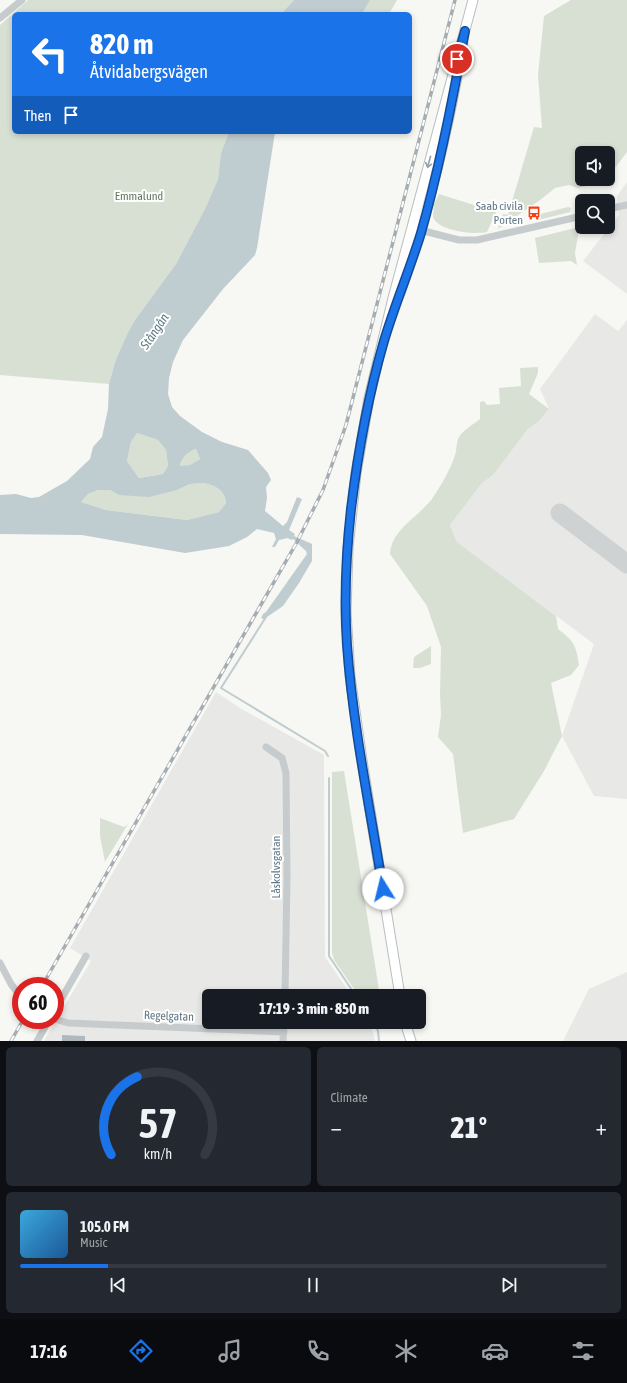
<!DOCTYPE html>
<html lang="en">
<head>
<meta charset="utf-8">
<style>
	:root { --surface:#171b24; --page:#242831; --text:#f1f3f6; --muted:#9ea1a6; --line:#363941; --accent:#1a73e8 }
	body { margin:0; font-family:"Asap Condensed",sans-serif; background:var(--page); color:var(--text); height:100vh; display:flex; flex-direction:column; font-size:15px; white-space:nowrap }
	* { box-sizing:border-box; margin:0 }
	p { font-size:13px; color:var(--muted) }
	.icon { flex:none; width:22px; height:22px; fill:none; stroke:currentColor; stroke-width:2; stroke-linecap:round; stroke-linejoin:round }
	.map { position:relative; height:1041px; overflow:hidden }
	.drawer { display:flex; flex-direction:column; gap:6px; padding:6px; background:#0d0f14; flex:1 }
	.drawer>* { flex:none }
	.banner { position:absolute; left:12px; top:12px; width:400px; height:122px; border-radius:6px; box-shadow:0 2px 6px #0003; background:#1a73e8; color:#fff; overflow:hidden }
	.buttons { position:absolute; left:575px; top:146px; display:grid; gap:8px }
	.buttons a { display:grid; place-items:center; width:40px; height:40px; border-radius:6px; background:var(--surface); box-shadow:0 2px 6px #0003; font-size:20px }
	.speed { position:absolute; left:12px; top:977px; display:flex; gap:8px; font-size:20px; font-weight:700; text-align:center }
	.speed>* { display:grid; place-content:center; width:52px; height:52px; border-radius:50%; background:var(--surface); box-shadow:0 2px 6px #0003; line-height:1 }
	.speed .limit { border:6px solid #d22; background:#fff; color:#111 }
	.pin { position:absolute; display:grid; place-items:center; width:34px; height:34px; color:#fff; margin:-17px; border:2px solid #fff; border-radius:50%; box-shadow:0 1px 4px #0007 }
	.me { position:absolute; width:44px; margin:-22px; rotate:351deg; stroke-linejoin:round; filter:drop-shadow(0 0 3px #0008) }
	.turn { display:flex; align-items:center; gap:14px; height:84px; padding:0 12px; font-size:18px }
	.turn .icon { width:52px; height:52px; stroke-width:2.5 }
	.turn b { display:block; font-size:28px; line-height:34px }
	.then { display:flex; align-items:center; height:38px; padding:0 12px; background:#0003; gap:8px; font-size:15px }
	.big { font-size:30px; font-weight:800; line-height:1.1 }
	.drawer .tile { flex:1; display:flex; flex-direction:column; justify-content:center; gap:6px; min-width:0; padding:0 14px; border-radius:6px; background:var(--page) }
	.drawer .dial { align-items:center; gap:0 }
	.dial svg { height:104px; overflow:visible; fill:none; stroke:var(--line); stroke-width:7; stroke-linecap:round; text-anchor:middle }
	.dial text { fill:var(--text); stroke:none }
	.song { display:flex; align-items:center; gap:12px }
	.cover { width:48px; height:48px; border-radius:6px; background:linear-gradient(135deg,hsl(200 70% 55%),hsl(210 70% 35%)) }
	.played { height:4px; border-radius:2px; background:linear-gradient(90deg,var(--accent) 15%,var(--line) 15%) }
	.keys { display:flex; justify-content:space-around; direction:ltr }
	.heat { display:flex; justify-content:space-between; align-items:center; font-size:22px; direction:ltr }
	.drawer .tiles { flex:1; display:grid; gap:6px; grid-template-columns:1fr 1fr }
	.tile:last-child { grid-column:span 2 }
	.trip { position:absolute; left:202px; top:989px; width:224px; height:40px; border-radius:6px; background:var(--surface); box-shadow:0 2px 6px #0003; font-weight:800; line-height:40px; text-align:center }
	.tab-bar { display:flex; height:64px; justify-content:space-around; align-items:center; background:#090b0e; color:var(--muted) }
	.tab-bar .icon { width:28px; height:28px }
	.tab-bar .on { color:var(--accent) }
	.tab-bar b { font-size:18px; color:var(--text) }
	.map>svg:first-child { display:block }
</style>
</head>
<body>
<div class="map">
<svg width="627" height="1041" viewBox="0 0 627 1041">
	<rect width="100%" height="100%" fill="#f7f7f3"/>
	<!-- built -->
	<path fill="#e8e9e7" d="M627,182V294L583,261L619,215L617,196Z
		M595,314L618,331L627,320V799L594,796L562,736L594,644L457,542L450,525L482,483L494,474L528,429L539,421L549,409L540,389Z
		M216,692L240,708L324,755L325,957L352,996H209V1022H370L375,1041H44L91,961L70,948Z
		M627,972V1041H563L589,989Z"/>
	<!-- green -->
	<path fill="#d8e0d4" d="M28,0H294L281,14H14V132H229L221,153L218,179L206,207L176,264L135,320L115,362L109,384L0,375V25Z
		M370,0H397L389,14H362Z
		M571,0H627V152L608,177V153H582V179H606L603,182L578,188L569,185L555,188L540,200L498,229L503,214L508,215L534,127L542,128L538,75L544,16Z
		M439,194L496,212L487,232C474,235 438,231 433,217L434,204Z
		M568,207L571,208L570,212L538,220L535,219L537,215Z
		M575,228H578L579,230L575,253L577,265L571,261L539,263L535,238Z
		M538,367V373L529,394L549,409L539,421L528,429L494,474L482,483L450,525L457,542L556,616L558,629C574,641 576,645 579,665L571,675L551,683L562,736L544,771L514,819L463,833L453,754L438,737L441,715L440,694L441,647L427,606L390,554C391,530 418,517 432,499C441,485 450,471 455,455C457,450 456,442 459,437C463,430 474,424 480,419V402L484,401L487,405L500,404L499,388L521,386L520,368Z
		M137,433L158,440L166,450L168,466L163,474L139,478L127,461L131,442Z
		M196,449L200,459L190,465L180,467C181,457 188,451 196,449Z
		M204,483C216,486 225,490 226,503L219,512L187,520L106,510L81,502L88,494L98,490H110L120,495L177,490L190,484Z
		M431,646V664L420,668H413L414,657Z
		M344,771L380,996H359L334,960L332,953V772Z
		M100,818L124,827L128,824L105,862L100,836Z"/>
	<!-- water -->
	<path fill="#bfccd0" fill-rule="evenodd" d="M294,0H370L362,14H281Z
		M229,132H275L257,248L255,255L223,289L183,340L173,362L169,378L168,394L172,407L180,416L202,432L222,442L248,450L268,473L271,480L266,487L267,498L265,511L283,526L287,522L297,497L302,499L289,530L295,534L294,536L312,544V561L299,583L283,606L264,619L261,618L263,614L266,612L307,554L306,551L293,539L291,540L288,538L279,540L275,547H272L276,539L274,533L257,529L247,537L229,546L185,553L82,535L0,534V495L16,494L31,498L39,497L67,481L90,459L93,447L102,437L108,409L109,384L115,362L127,335L135,320L176,264L206,207L218,179L221,153ZM137,433L158,440L166,450L168,466L163,474L139,478L127,461L131,442ZM196,449L200,459L190,465L180,466C181,458 188,451 196,449ZM204,483C216,486 225,490 226,503L219,512L187,520L106,510L81,502L88,494L98,490H110L119,495L149,497L177,490L190,484Z"/>
	<g fill="none" stroke-linecap="round" stroke-linejoin="round">
		<!-- stream -->
		<path stroke="#bfccd0" stroke-width="2" d="M266,617L221,688L325,751L328,756
			M329,778V956L356,996
			M374,1022L378,1031L379,1041"/>
		<!-- taxiway -->
		<path stroke="#ced2d2" stroke-width="19" d="M560,513L627,564"/>
	</g>
	<!-- building -->
	<path fill="#afb8be" d="M62,1035L85,1036V1041H62Z"/>
	<g fill="none" stroke-linecap="round" stroke-linejoin="round">
		<!-- major casing -->
		<g stroke="#b9bec1" stroke-width="11">
			<path id="major" d="M400,293C425,223 443,151 457,77
				M400,996L363,767L350,676L346,612L348,548L356,473L369,398L393,298L473,0
				M405,1022L411,1041"/>
		</g>
		<!-- minor -->
		<path stroke="#c6cbce" stroke-width="7" d="M0,18L22,0
			M608,209L627,205
			M416,229L459,240H477L582,216
			M266,747L282,758L286,773L287,878L285,996
			M0,963L11,984L21,997
			M55,1010L86,956
			M55,1019L68,1023L284,1032
			M37,1041L49,1020
			M283,1041L284,1022"/>
		<!-- major -->
		<use href="#major" stroke="#fff" stroke-width="9"/>
		<!-- rail casing -->
		<g stroke="#a6adb2" stroke-width="3.5">
			<path id="rail" d="M42,986L297,542L323,490L346,425L455,0
				M11,1041L23,1020"/>
		</g>
		<!-- rail -->
		<use href="#rail" stroke="#fff" stroke-width="2" stroke-dasharray="6" stroke-linecap="butt"/>
	</g>
	<!-- one-way arrows -->
	<defs><path id="oneway-shaft" d="M-6 0H5M1.5-3L5.5 0L1.5 3" fill="none" stroke-width="1.6" stroke-linecap="round" stroke-linejoin="round"/></defs>
	<use stroke="#92a1ac" href="#oneway-shaft" transform="translate(429 162) rotate(105)"/>
	<g fill="none" stroke-linecap="round" stroke-linejoin="round">
		<!-- route casing -->
		<g stroke="#114b97" stroke-width="10">
			<path id="route" d="M383,889C370,808 353,727 347,645C344,600 346,554 351,509C358,452 368,396 384,341C395,304 410,269 421,233C440,166 453,99 465,31L457,59"/>
		</g>
		<!-- route -->
		<use href="#route" stroke="#1a73e8" stroke-width="7"/>
	</g>
	<!-- icons -->
	<defs>
		<g id="bus-bare" transform="scale(1.08)"><path d="M-5-6H5V4H4V6H2V4H-2V6H-4V4H-5ZM-3.5-4V0h7V-4ZM-3.5 1.2v1.5H-2V1.2ZM2 1.2v1.5H3.5V1.2Z" fill="#f53f16" stroke="#fff" stroke-width="2.5" paint-order="stroke"/></g>
	</defs>
	<g fill-rule="evenodd">
		<use href="#bus-bare" x="534" y="213"/>
	</g>
	<g text-anchor="middle" stroke-width="4" stroke-linejoin="round" paint-order="stroke">
		<!-- park labels -->
		<g font-size="12" fill="#65795e" stroke="#fff">
			<text x="139" y="200">Emmalund</text>
		</g>
		<!-- poi labels -->
		<g font-size="12" fill="#637988" stroke="#fff" text-anchor="end">
			<text x="523" y="210">Saab civila<tspan x="523" dy="14">Porten</tspan></text>
		</g>
		<!-- street labels -->
		<g font-size="12" fill="#637988" stroke="#fff">
			<text transform="translate(276 867) rotate(-90)" y="4">Låskolvsgatan</text>
			<text transform="translate(169 1016) rotate(2)" y="4">Regelgatan</text>
		</g>
		<!-- water labels -->
		<g font-size="13" font-style="italic" fill="#5f7b84" stroke="#fff">
			<text transform="translate(154 331) rotate(-56)" y="5">Stångån</text>
		</g>
	</g>
</svg>
<div class="buttons">
<a><svg class="icon" aria-label="sound" viewBox="0 0 24 24"><path d="M4 9h4l5-4v14l-5-4H4zM17 9q2 3 0 6"/></svg></a>
<a><svg class="icon" aria-label="search" viewBox="0 0 24 24"><circle cx="10" cy="10" r="6"/><path d="M15 15l6 6"/></svg></a>
</div>
<div class="speed"><div class="limit">60</div></div>
<div class="pin" style="left:457px;top:59px;background:#d93025"><svg class="icon" aria-label="arrive" viewBox="0 0 24 24"><path d="M6 21V4h12l-3 4 3 4H6"/></svg></div>
<svg class="me" style="left:383px;top:889px" viewBox="-20 -20 40 40"><circle r="19" fill="#fff"/><path d="M0-13L10 11 0 6-10 11z" fill="#1a73e8"/></svg>
<div class="trip">17:19 · 3 min · 850 m</div>
<div class="banner">
<div class="turn"><svg class="icon" aria-label="left" viewBox="0 0 24 24"><path d="M17 20v-9H6M10 6l-5 5 5 5"/></svg><div><b>820 m</b>Åtvidabergsvägen</div></div>
<div class="then">Then<svg class="icon" aria-label="arrive" viewBox="0 0 24 24"><path d="M6 21V4h12l-3 4 3 4H6"/></svg></div>
</div>
</div>
<section class="drawer">
<div class="tiles">
<div class="tile dial"><svg viewBox="0 0 100 80">
<path d="M14 69A42 42 0 1 1 86 69"/>
<path d="M14 69A42 42 0 0 1 34 9" stroke="#1a73e8"/>
<text x="50" y="56" font-size="32" font-weight="700">57</text>
<text x="50" y="72" font-size="11">km/h</text>
</svg></div>
<div class="tile"><p>Climate</p>
<div class="heat"><a>−</a><b class="big">21°</b><a>+</a></div>
</div>
<div class="tile">
<div class="song"><i class="cover"></i><div><b>105.0 FM</b><p>Music</p></div></div>
<div class="played"></div>
<div class="keys"><svg class="icon" aria-label="previous" viewBox="0 0 24 24"><path d="M18 5L8 12l10 7zM5 5v14"/></svg><svg class="icon" aria-label="pause" viewBox="0 0 24 24"><path d="M8 5v14M16 5v14"/></svg><svg class="icon" aria-label="next" viewBox="0 0 24 24"><path d="M6 5l10 7-10 7zM19 5v14"/></svg></div>
</div>
</div>
</section>
<nav class="tab-bar">
<b>17:16</b>
<svg class="icon on" aria-label="directions" viewBox="0 0 24 24"><path d="M12 3l9 9-9 9-9-9zM9 14v-3h6M13 9l2 2-2 2"/></svg>
<svg class="icon" aria-label="music" viewBox="0 0 24 24"><path d="M9 18V5l10-2v13"/><circle cx="6" cy="18" r="3"/><circle cx="16" cy="16" r="3"/></svg>
<svg class="icon" aria-label="phone" viewBox="0 0 24 24"><path d="M5 4h4l2 5-3 2q2 4 5 5l2-3 5 2v4C11 20 4 13 5 4z"/></svg>
<svg class="icon" aria-label="climate" viewBox="0 0 24 24"><path d="M12 3v18M4 7l16 10M4 17L20 7"/></svg>
<svg class="icon" aria-label="car" viewBox="0 0 24 24"><path d="M5 17H2v-5l4-1 3-4h7l3 4 3 1v5h-3M9 17h6M6 11h13"/><circle cx="7" cy="17" r="2"/><circle cx="17" cy="17" r="2"/></svg>
<svg class="icon" aria-label="filters" viewBox="0 0 24 24"><path d="M4 7h16M4 17h16"/><circle cx="9" cy="7" r="2"/><circle cx="15" cy="17" r="2"/></svg>
</nav>
</body>
</html>
